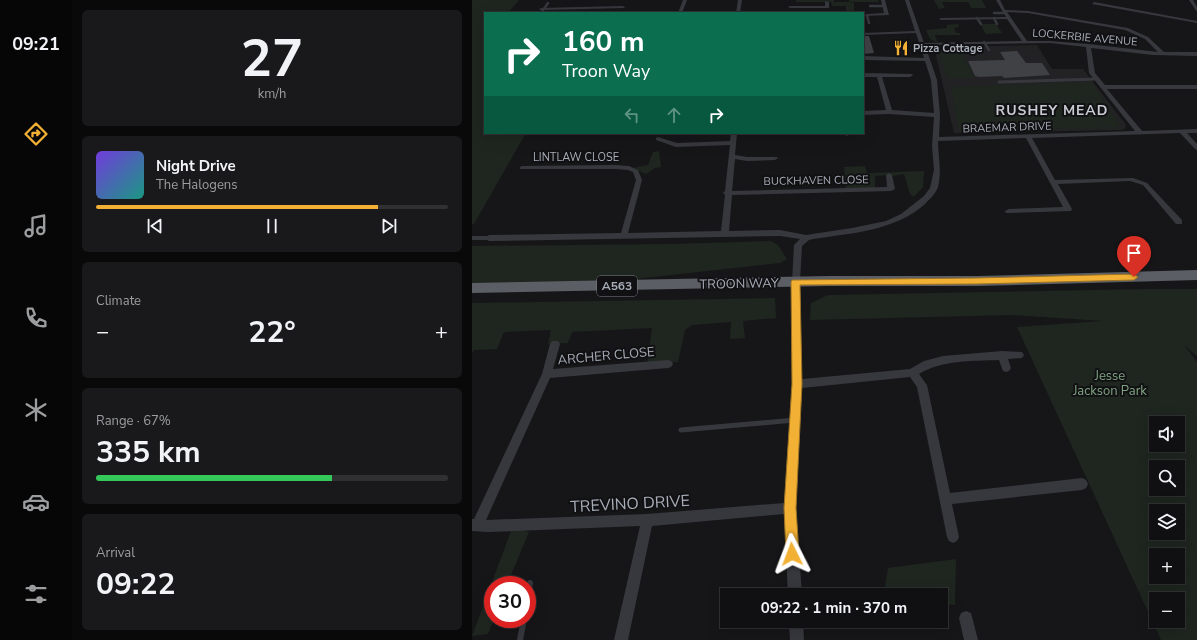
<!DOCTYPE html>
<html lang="en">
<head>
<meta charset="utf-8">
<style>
	:root { --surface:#101012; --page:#19191b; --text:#f1f3f6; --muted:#9c9d9f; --line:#303032; --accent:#f2b134 }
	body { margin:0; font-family:"Nunito Sans",sans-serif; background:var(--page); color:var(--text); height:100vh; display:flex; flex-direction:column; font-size:15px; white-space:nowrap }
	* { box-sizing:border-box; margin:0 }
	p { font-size:13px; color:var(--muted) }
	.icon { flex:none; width:22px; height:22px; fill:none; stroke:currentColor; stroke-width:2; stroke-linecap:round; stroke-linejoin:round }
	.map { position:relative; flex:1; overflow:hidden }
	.side { display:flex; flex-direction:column; gap:10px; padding:10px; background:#09090a; width:400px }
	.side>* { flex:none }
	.top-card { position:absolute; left:12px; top:12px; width:380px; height:122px; border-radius:0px; box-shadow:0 4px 16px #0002,0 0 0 1px var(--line); background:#0b6e4f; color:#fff; overflow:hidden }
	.controls { position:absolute; left:677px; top:416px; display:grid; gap:8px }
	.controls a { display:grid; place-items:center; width:36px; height:36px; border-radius:0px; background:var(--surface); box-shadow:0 4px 16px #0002,0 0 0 1px var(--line); font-size:20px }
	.speed { position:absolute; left:12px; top:576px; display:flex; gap:8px; font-size:20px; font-weight:700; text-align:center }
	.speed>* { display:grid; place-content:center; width:52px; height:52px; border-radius:50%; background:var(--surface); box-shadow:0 4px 16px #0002,0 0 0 1px var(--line); line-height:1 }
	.speed .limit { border:6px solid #d22; background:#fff; color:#111 }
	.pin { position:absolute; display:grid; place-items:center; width:34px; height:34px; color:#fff; margin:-41px -17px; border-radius:50% 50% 50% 0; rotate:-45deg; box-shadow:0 0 4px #0007 }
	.pin .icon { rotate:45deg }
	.me { position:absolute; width:44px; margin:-22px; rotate:357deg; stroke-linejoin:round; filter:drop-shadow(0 0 3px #0008) }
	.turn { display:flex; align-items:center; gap:14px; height:84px; padding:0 12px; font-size:18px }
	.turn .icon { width:52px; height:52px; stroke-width:2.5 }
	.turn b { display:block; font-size:28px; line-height:34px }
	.lanes { display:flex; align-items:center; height:38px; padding:0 12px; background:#0003; justify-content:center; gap:20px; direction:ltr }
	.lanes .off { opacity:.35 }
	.big { font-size:30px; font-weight:700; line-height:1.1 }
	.side .tile { flex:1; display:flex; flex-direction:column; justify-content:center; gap:6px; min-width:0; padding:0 14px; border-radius:6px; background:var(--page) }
	.side .dial { align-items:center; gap:0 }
	.dial b { font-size:52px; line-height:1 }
	.song { display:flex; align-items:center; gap:12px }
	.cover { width:48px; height:48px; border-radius:6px; background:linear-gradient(135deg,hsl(260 70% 55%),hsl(170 70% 35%)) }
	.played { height:4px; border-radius:2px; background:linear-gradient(90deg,var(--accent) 80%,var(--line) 80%) }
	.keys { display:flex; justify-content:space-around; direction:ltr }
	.heat { display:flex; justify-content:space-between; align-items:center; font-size:22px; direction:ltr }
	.charge { height:6px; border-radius:3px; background:linear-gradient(90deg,#34c759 67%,var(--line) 0) }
	.trip { position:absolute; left:248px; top:588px; width:228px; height:40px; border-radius:0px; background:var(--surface); box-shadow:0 4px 16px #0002,0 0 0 1px var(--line); font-weight:700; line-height:40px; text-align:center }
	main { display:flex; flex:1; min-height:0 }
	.tab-bar { display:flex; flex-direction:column; width:72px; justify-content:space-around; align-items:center; background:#060607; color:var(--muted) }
	.tab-bar .icon { width:28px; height:28px }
	.tab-bar .current { color:var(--accent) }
	.tab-bar b { font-size:18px; color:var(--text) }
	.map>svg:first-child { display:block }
</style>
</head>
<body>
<main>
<nav class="tab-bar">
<b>09:21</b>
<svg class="icon current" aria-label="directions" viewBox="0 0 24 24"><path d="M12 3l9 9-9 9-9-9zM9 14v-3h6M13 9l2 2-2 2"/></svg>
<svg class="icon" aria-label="music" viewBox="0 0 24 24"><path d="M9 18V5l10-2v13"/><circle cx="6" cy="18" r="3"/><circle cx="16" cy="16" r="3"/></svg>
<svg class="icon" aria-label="phone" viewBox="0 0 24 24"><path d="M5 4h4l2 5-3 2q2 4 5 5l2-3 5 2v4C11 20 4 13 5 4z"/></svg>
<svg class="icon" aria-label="climate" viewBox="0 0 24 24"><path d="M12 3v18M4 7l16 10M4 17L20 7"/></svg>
<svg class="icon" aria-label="car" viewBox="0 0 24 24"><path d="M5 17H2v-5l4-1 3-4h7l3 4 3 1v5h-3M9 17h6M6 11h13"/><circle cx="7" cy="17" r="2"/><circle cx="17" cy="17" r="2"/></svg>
<svg class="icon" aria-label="filters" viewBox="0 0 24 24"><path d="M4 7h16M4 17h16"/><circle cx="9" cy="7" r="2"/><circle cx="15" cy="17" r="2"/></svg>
</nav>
<section class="side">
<div class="tile dial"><b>27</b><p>km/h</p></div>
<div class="tile">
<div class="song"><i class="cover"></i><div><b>Night Drive</b><p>The Halogens</p></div></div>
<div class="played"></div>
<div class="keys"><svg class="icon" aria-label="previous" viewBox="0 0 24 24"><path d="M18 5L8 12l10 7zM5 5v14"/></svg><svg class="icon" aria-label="pause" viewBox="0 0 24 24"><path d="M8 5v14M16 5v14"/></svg><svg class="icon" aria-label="next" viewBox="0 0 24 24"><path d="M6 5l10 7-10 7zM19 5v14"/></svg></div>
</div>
<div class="tile"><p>Climate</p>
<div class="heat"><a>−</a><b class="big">22°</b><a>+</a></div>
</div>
<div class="tile"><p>Range · 67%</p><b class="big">335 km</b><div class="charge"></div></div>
<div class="tile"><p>Arrival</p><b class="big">09:22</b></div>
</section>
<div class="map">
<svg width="725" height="640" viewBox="0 0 725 640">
	<rect width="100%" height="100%" fill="#161618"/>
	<!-- built -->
	<path fill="#222225" d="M565,45L580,69H611L654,125L653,129L649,130L482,133L463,51L465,47Z"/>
	<!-- green -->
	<path fill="#1e261f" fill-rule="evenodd" d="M0,0H47L36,13H13V133H54L2,224H0Z
		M324,0H362V2H377V0H406L407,2H378L382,3V13H374V6H360L359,2H324Z
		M462,0H510L514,8H499L496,2H470L473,8L467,9Z
		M486,24L487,27L482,28L484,33H488L489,35H463L466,43L458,39L454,30L475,28V25Z
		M508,24H524L530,33L514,34Z
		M466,53H490L503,78H475Z
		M620,82L649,127L487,132L479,87Z
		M187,151L189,167L183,168L174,174L161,168L176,165L181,152Z
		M393,166L395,173L452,171L451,187L442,197L438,194L432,174L421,176L416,173L417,175L403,176V190H374L372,167Z
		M299,241L306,245L315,259L308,263L127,283L0,286V246L198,244Z
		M674,289H725V356L713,346L725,362V640H689L545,327L631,321L539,315L338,320L339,303L356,295ZM684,423H706V445H684ZM684,467H706V489H684ZM684,511H706V533H684ZM684,555H706V577H684ZM684,599H706V621H684Z
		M303,298L304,318L271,321L273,338L258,339L259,322L220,325L213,330L206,362L175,365L180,328L100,332L96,343L76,344L79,330L32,332L25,349L2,350L0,353V303Z
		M40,528L57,532L35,585H21L22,619L16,634L0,636Z
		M484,559L483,605L469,604V595H428L413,586L416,568Z"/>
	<!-- building -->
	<path fill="#404145" d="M391,36H397L402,53L391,54Z
		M545,51L554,63H570L578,75L532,78L530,76L507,77L503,76L496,61L533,60L528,52Z"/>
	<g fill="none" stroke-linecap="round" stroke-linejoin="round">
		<!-- service-far4 -->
		<path stroke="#37383d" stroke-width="2.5" d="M398,6H412
			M69,13L76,3
			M522,13H533
			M395,15L397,23
			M505,18L509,24
			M522,18L525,24
			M512,42L517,50"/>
		<!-- service-far3 -->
		<path stroke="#37383d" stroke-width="3" d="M527,82L624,79"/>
		<!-- service-far2 -->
		<path stroke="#37383d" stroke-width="4" d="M0,238H17"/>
		<!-- service-far1 -->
		<path stroke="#37383d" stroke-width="5" d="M209,430L323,420"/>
		<!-- service -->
		<path stroke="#37383d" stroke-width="6" d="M55,598L58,583
			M48,640L52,619"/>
		<!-- minor -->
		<path fill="#37383d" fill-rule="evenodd" d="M211,0H215L210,13H206Z
			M266,0H270L268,13H264Z
			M409,0H413L417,15L393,16L395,14L412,13Z
			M433,0H437L452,43L550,41L535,19L469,20L467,19L469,18L534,17L524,0H528L533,10L556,11L656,28L676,37L692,52H725V56L681,55L619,48L623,73L633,85H725V89H635L670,131L725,129V133H715L725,144V150L723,149L708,133L560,138L583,180L661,178L675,183L710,220V224H704L671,185L658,181L586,184L600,209L599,211L534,213L533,211L537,209L591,207L554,138L466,141C466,156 470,171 466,187C464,193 458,199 453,204C423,231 380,233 341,239L337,240L330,246L328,282L330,379L438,369L452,361L471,356L530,351L550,352L552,355L550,358L536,359L539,368L537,371L534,372L531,371L527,360C500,361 470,360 447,374L455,385L478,493L610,478L614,480L616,484L614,488L610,490L480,504L487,537L485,541L481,543L477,541L475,537L445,387L438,377L330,388L324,508L330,595H316L312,514L180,526L156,640H142L168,526L16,532L0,531V519H2L70,374L78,344L80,341H86L88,344L81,369L196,360L199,361L201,364L199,367L196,368L78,378L14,520L175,514L312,503L320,384V282L322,245L328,239L308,236L17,241L13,238L17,235L149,233L164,180L161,172L156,170L143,169H48V167L50,166L143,165L157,166L166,170L170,180L156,233L249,231L253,195L251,193L253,191L258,145L204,147L184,140V138L186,137L205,143L258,141L259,133H265L263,155L275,157H305L306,158L303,160L275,161L263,159L260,191L415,187L414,175L417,173L420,175L423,189L419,191L260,195L257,231L308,230L334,235L380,228L414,221L429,214L452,196L458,188L462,170L460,146L462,117L417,114L391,115V111L414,110L405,77H391V73L440,74L441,75L438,77H410L420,110L462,113L459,80L453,61L391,60V56L452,58L444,33L391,35V33L443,31ZM535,12L556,13L653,30L673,39L686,52L616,44L578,41H555ZM578,43L614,47L617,73L663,131L467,137L468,115L465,80L453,45Z
			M717,0H721L725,7V12Z
			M353,1L357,2V8H318L316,7L318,6H353Z
			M622,2L725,21V23L620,4Z
			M151,6L153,8L69,10L67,9L69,8Z
			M372,133H378V134L375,136Z
			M494,611L499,613L506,640H492L487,618L489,613Z
			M317,621H331L332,640H318Z"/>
		<!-- trunk -->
		<path fill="#5b5e65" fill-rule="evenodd" d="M725,270V280L505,286H357L0,293V283L357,276H505Z"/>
	</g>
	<!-- route -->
	<path fill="#f2b134" stroke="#9d7322" d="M662,274L666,277L662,280L505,284L328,285L330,384L324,508L327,554L325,559L320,561L316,559L314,554L312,508L320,384L319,282L320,280L505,278Z"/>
	<!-- icons -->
	<defs>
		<g id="restaurant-bare" transform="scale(1.2)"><path d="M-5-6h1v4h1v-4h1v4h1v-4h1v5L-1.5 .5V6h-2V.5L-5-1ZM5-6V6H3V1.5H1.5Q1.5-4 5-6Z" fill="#f2b134" stroke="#111113" stroke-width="2.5" paint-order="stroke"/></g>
	</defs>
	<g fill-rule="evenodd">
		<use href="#restaurant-bare" x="429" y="48"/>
	</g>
	<g text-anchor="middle" stroke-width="4" stroke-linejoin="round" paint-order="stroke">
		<!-- far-street labels -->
		<g font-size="11" fill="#a8adb8" stroke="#111113">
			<text transform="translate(613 37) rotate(5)" y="4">LOCKERBIE AVENUE</text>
			<text transform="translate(535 127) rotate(-2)" y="4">BRAEMAR DRIVE</text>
			<text x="104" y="161">LINTLAW CLOSE</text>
			<text transform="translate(344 180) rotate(-1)" y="4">BUCKHAVEN CLOSE</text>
		</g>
		<!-- far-poi labels -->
		<g font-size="11" font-weight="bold" fill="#a8adb8" stroke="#111113" text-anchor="start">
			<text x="441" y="52">Pizza Cottage</text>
		</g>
		<!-- shield labels -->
		<rect fill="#111113" stroke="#7b7e86" stroke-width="1" x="125" y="276" width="40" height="20" rx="3"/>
		<g font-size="12" font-weight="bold" fill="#a8adb8">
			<text x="145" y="290">A563</text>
		</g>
		<!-- street labels -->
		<g font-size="13" fill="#a8adb8" stroke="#111113">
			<text transform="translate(267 283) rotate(-1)" y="5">TROON WAY</text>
			<text transform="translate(134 355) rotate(-5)" y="5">ARCHER CLOSE</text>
		</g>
		<!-- park labels -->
		<g font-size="13" fill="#7fa381" stroke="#111113">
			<text x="638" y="380">Jesse<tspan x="638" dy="15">Jackson Park</tspan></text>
		</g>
		<!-- far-district labels -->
		<g font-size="14" font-weight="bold" letter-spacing="1" fill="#c9ccd4" stroke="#111113">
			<text x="580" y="115">RUSHEY MEAD</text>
		</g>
		<!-- near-street labels -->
		<g font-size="16" fill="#a8adb8" stroke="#111113">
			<text transform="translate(158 503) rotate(-3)" y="6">TREVINO DRIVE</text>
		</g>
	</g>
</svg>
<div class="controls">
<a><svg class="icon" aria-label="sound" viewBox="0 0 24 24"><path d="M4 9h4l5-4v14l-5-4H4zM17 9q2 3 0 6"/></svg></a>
<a><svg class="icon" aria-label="search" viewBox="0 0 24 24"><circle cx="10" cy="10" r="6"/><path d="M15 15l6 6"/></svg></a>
<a><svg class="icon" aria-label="layers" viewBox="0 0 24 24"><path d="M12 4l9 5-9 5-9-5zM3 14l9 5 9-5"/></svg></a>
<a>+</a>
<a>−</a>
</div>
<div class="speed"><div class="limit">30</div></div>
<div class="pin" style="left:662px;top:277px;background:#d93025"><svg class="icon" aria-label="arrive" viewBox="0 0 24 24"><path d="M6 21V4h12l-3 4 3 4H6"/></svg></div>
<svg class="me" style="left:320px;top:554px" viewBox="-20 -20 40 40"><path d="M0-17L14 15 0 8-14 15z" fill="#f2b134" stroke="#fff" stroke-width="4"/></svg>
<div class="trip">09:22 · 1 min · 370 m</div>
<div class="top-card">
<div class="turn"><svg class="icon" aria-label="right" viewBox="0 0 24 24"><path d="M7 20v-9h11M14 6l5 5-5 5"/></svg><div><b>160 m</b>Troon Way</div></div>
<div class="lanes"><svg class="icon off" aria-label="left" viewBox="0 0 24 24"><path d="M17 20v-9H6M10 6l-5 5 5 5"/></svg><svg class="icon off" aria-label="ahead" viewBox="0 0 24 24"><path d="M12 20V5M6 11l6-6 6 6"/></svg><svg class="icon" aria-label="right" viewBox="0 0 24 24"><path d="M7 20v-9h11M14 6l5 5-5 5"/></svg></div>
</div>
</div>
</main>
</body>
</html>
